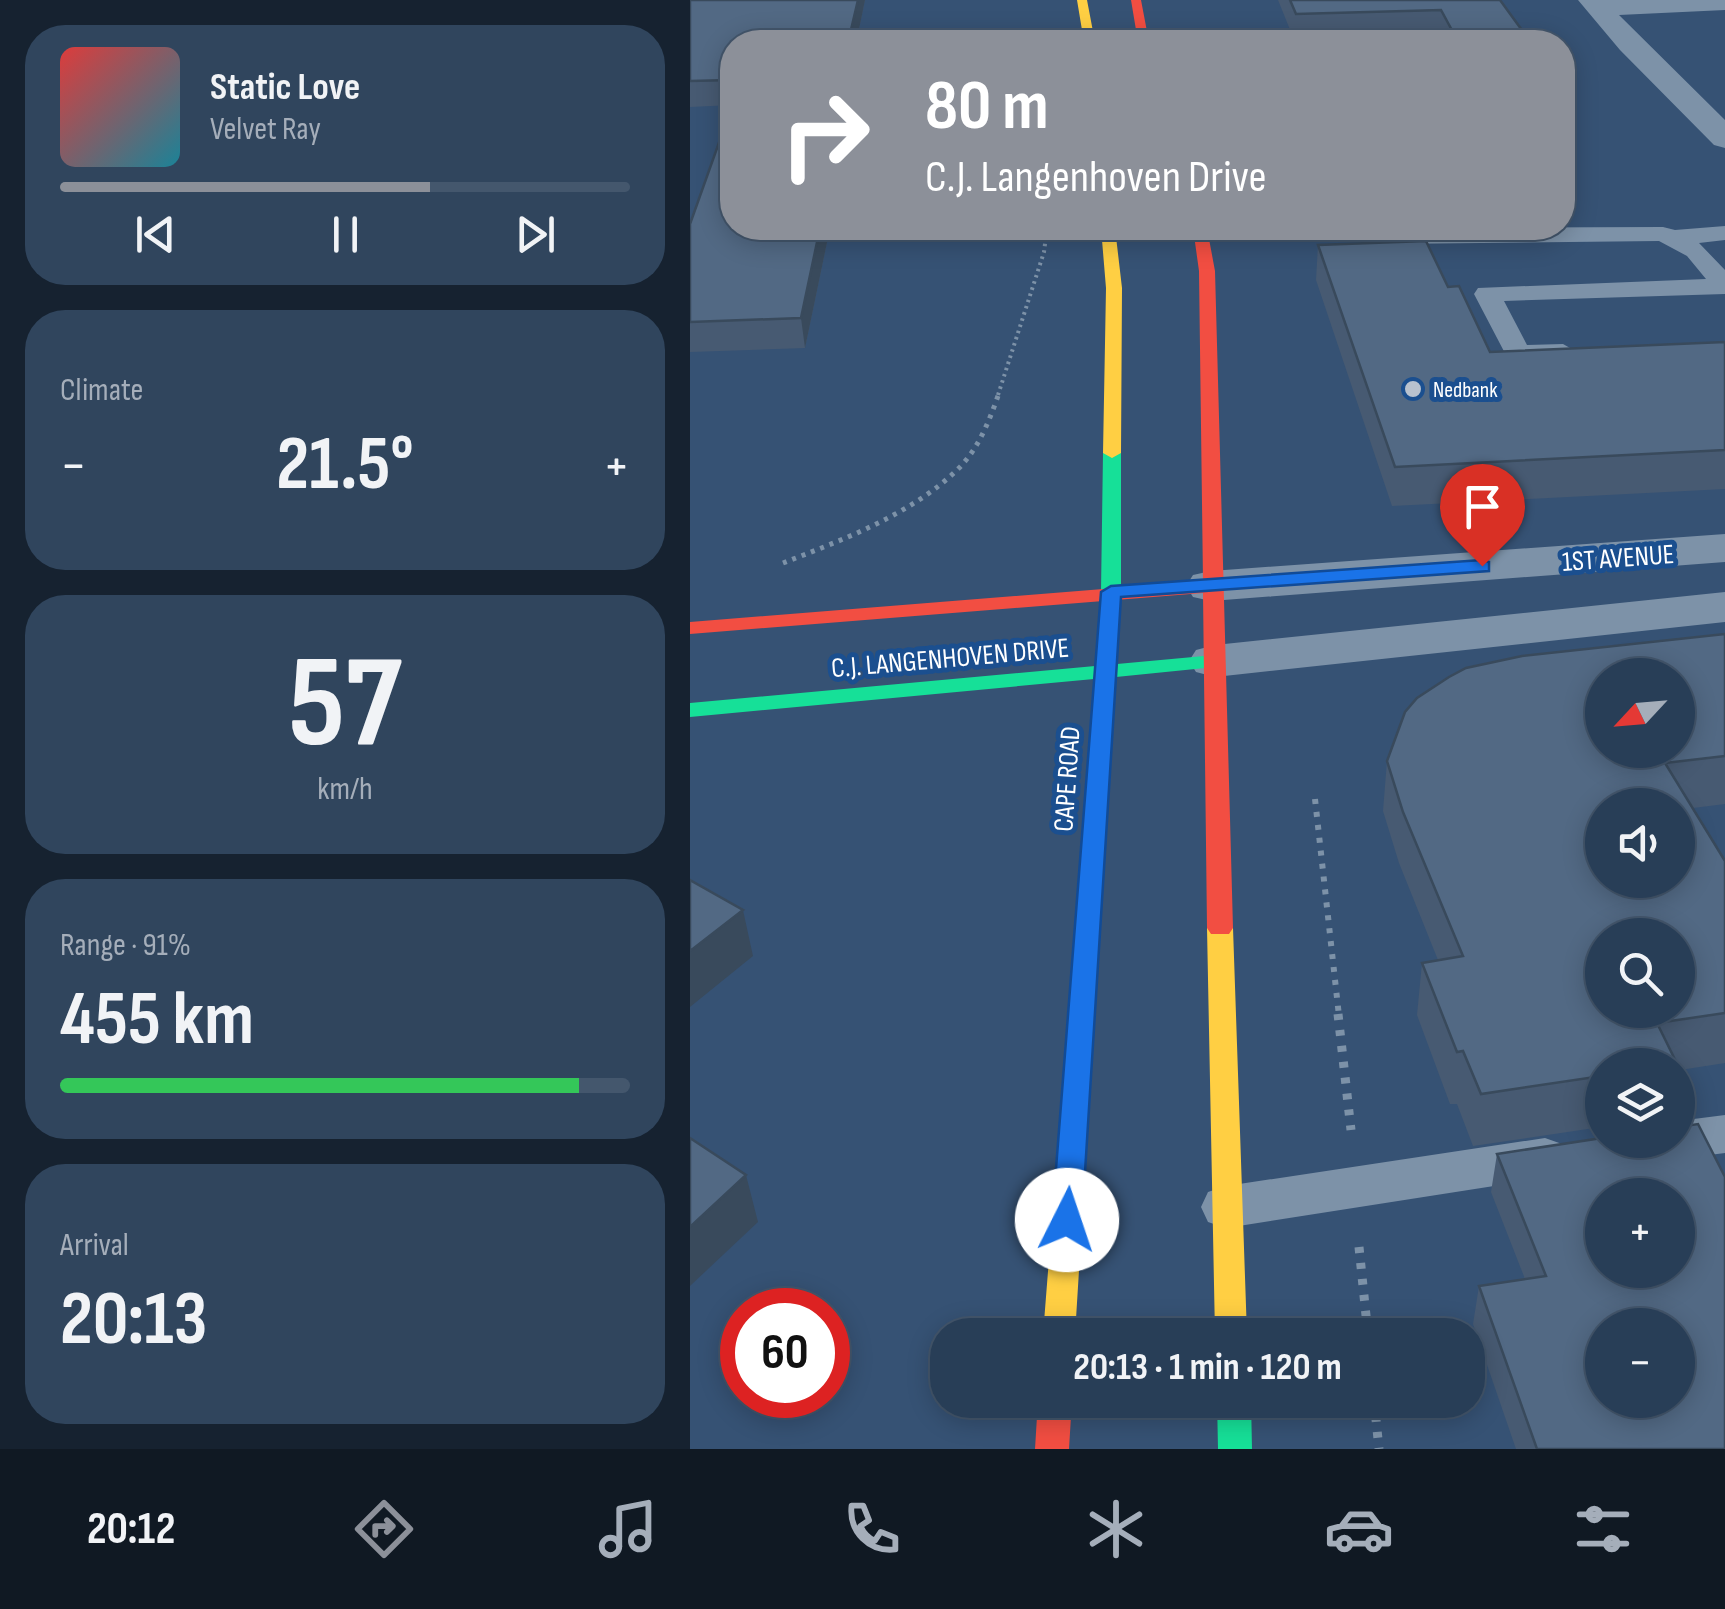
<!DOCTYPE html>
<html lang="en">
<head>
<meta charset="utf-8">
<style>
	:root { --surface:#283e57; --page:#30455d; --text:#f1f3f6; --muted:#a5aeba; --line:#44576d; --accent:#8c9099 }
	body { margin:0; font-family:"Sofia Sans Condensed",sans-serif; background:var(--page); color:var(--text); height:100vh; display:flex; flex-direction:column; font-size:38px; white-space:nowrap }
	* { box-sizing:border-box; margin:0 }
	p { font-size:32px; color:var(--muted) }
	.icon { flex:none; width:55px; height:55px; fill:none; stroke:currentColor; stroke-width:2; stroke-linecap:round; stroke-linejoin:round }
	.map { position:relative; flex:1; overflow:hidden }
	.sheet { display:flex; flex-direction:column; gap:25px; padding:25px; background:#162230; width:690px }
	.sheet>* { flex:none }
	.hud { position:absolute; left:30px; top:30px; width:855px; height:210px; border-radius:40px; box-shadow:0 5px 25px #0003,0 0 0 2px var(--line); background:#8c9099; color:#fff; overflow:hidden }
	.needle { width:65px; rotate:244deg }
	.fabs { position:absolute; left:895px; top:658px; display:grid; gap:20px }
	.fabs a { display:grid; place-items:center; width:110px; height:110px; border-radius:50%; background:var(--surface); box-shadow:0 5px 25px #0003,0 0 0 2px var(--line); font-size:50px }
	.speed { position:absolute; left:30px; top:1288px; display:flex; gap:20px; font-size:50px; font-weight:700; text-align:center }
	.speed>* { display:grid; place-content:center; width:130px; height:130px; border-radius:50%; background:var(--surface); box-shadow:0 5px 25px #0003,0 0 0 2px var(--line); line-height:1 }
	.speed .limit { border:15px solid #d22; background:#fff; color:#111 }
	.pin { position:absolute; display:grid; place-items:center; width:85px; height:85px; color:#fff; margin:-102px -42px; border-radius:50% 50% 50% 0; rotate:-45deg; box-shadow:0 0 10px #0007 }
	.pin .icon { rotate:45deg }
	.me { position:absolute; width:110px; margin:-55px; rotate:4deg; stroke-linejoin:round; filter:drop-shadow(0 0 8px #0008) }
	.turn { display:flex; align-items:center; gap:35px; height:210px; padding:0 40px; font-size:45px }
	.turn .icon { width:130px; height:130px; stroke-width:2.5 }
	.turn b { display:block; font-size:70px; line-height:85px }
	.big { font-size:75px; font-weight:700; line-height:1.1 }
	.sheet .tile { flex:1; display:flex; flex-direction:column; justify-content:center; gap:15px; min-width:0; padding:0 35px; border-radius:40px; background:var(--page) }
	.sheet .dial { align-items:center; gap:0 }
	.dial b { font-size:130px; line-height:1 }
	.song { display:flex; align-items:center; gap:30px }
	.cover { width:120px; height:120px; border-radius:15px; background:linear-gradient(135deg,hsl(0 70% 55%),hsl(190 70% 35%)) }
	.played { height:10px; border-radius:5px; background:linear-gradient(90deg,var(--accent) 65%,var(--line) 65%) }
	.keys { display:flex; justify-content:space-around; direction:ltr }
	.heat { display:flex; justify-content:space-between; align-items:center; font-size:55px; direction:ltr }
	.charge { height:15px; border-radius:8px; background:linear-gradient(90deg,#34c759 91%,var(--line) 0) }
	.trip { position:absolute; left:240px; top:1318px; width:555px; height:100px; border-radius:40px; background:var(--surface); box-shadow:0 5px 25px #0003,0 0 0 2px var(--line); font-weight:700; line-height:100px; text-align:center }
	.menu { display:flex; height:160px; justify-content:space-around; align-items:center; background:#101923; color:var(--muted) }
	.menu .icon { width:70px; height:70px }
	.menu .selected { color:var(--accent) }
	.menu b { font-size:45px; color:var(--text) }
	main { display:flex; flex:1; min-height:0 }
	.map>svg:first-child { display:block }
</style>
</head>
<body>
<main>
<section class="sheet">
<div class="tile">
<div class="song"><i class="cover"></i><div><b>Static Love</b><p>Velvet Ray</p></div></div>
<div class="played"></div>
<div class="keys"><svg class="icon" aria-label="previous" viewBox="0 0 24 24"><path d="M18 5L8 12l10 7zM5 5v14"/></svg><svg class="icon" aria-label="pause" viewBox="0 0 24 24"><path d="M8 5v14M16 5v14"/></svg><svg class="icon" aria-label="next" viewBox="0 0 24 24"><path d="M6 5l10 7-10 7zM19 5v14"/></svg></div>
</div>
<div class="tile"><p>Climate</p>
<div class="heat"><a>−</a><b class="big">21.5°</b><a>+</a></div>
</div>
<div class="tile dial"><b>57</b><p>km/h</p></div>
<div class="tile"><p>Range · 91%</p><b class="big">455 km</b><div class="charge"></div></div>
<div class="tile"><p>Arrival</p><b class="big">20:13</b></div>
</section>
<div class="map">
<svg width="1035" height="1449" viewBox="0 0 1035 1449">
	<rect width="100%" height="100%" fill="#365274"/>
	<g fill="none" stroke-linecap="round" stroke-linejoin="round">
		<!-- path-far3 -->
		<path stroke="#7d92a8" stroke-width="4" stroke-dasharray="2.5 4" stroke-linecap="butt" d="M308,395L354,252L357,228"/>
		<!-- path-far2 -->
		<path stroke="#7d92a8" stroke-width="5" stroke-dasharray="4 6" stroke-linecap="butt" d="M93,563C152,540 223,514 269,468C289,448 300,419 309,393"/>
		<!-- path-far1 -->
		<path stroke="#7d92a8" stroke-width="6" stroke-dasharray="5 8" stroke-linecap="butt" d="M625,799L649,1016"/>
		<!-- path -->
		<path stroke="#7d92a8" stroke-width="9" stroke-dasharray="6 10" stroke-linecap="butt" d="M648,1014L661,1130
			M669,1247L678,1335
			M684,1400L689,1449"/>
		<!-- lane -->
		<path fill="#7d92a8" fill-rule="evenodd" d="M1035,226V240L1009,243L1035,270V294L814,301L837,345L873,344L887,352L873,360L818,359L784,294L788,288L1016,279L997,256L969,241L703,244L667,233L664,228L973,227L985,230Z
			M502,228H624L612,235L511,239L502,237L499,232Z
			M1035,1115V1153L988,1159L971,1154L964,1140H988V1121Z
			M855,1138L872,1144L880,1158L872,1172L855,1178L536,1228L518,1222L511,1207L518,1192L536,1186Z"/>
		<!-- street -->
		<path fill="#7d92a8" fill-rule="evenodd" d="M888,0H1035V10L929,15L1035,120V148L1024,145L930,50Z
			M1035,534V562L521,601L503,597L496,586L503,575L521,571Z
			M1035,592V622L525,677L506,672L499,661L506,650L525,645Z"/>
		<!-- fast -->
		<path fill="#16e098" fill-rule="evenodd" d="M422,448L431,453V592L427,664L525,655L536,661L525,667L426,677L415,851L412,857H394L391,851L404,679L0,717V703L405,666L411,592L413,453Z
			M527,1400H561L562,1449H528Z"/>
		<!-- slow -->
		<path fill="#ffcf43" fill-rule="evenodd" d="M387,0H397L405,42H394Z
			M411,228H425L432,288L431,453L422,458L413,453L416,288Z
			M403,843L412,845L415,851L385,1335H353L391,851L394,845Z
			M530,919L539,922L543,928L557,1335H525L517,928L521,922Z"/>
		<!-- jam -->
		<path fill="#f24e42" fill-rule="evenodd" d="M441,0H451L459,42H448Z
			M503,228H517L525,271L543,928L539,934H521L517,928L513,593L0,634V622L513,581L509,271Z
			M348,1400H382L379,1449H345Z"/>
	</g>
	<!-- wall -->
	<path fill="#475a72" d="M0,0H175L168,34L42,42V105L0,107Z
		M588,0H810L834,33L833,42H751L749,39L605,42Z
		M0,224L42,228H140L115,348L0,352Z
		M628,245L758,287L800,352L1035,342V489L702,506L626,280Z
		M1035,634V804L1003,808L1035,861V1063L990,1070L997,1084L988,1123V1065H912V1129L911,1127L783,1146L767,1104H760L727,1015L732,963L748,960L709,863L693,811L697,761Z
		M807,1154L1035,1449H826L783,1324L789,1286L835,1279L801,1192Z"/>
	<!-- shaded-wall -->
	<path fill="#394a5c" d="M168,0H175L168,34L169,42H161L160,34Z
		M130,228H140L115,348L111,318Z
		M53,910L63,956L0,1007V951Z
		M56,1175L68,1222L0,1286V1227Z"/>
	<!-- building -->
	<path fill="#526984" stroke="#394a5c" stroke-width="2.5" fill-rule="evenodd" d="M0,0H168L160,34H168L166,42H42V80L0,81Z
		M600,0H810L834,33L764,34L751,10L606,14Z
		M42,106V228H130L111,318L0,322V224Z
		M736,241L758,287L769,286L800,352L1035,342V450L705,467L628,245Z
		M1035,634V756L975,763L1035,861V1013L967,1023L997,1084H988V1065H912V1076L791,1094L773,1051L767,1052L732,963L773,956L713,812L697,761L715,712L727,698L759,677L776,668L832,656ZM912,675H988V750H912ZM912,805H988V880H912ZM912,935H988V1010H912Z
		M0,880L53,910L0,951Z
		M1008,1124L1035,1177V1449H847L789,1286L856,1276L807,1154L912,1138V1140H988V1127ZM912,1195H988V1270H912ZM912,1325H988V1400H912Z
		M0,1138L56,1175L0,1227Z"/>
	<!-- route -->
	<path fill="#1a73e8" stroke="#114b97" stroke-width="2.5" d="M792,560L799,562V571L431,597L392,1220L388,1229L377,1233L366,1229L362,1220L411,592L421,586Z"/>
	<!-- markers -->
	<circle fill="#b9c2ce" stroke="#1b4f8f" stroke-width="4" cx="723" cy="389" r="10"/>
	<g text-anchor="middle" stroke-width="10" stroke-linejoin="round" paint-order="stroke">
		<!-- far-poi labels -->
		<g font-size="22" fill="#fff" stroke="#1b4f8f" text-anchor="start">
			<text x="743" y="397">Nedbank</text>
		</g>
		<!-- street labels -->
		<g font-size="28" fill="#fff" stroke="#1b4f8f">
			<text transform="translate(928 557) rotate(-4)" y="10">1ST AVENUE</text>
			<text transform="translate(260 657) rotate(-5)" y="10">C.J. LANGENHOVEN DRIVE</text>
			<text transform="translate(376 779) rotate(-86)" y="10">CAPE ROAD</text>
		</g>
	</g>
</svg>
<div class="fabs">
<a><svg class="needle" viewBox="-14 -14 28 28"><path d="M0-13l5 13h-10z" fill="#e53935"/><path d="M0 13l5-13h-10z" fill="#a5aeba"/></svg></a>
<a><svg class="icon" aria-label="sound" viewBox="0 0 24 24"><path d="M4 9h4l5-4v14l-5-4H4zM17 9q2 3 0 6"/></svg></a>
<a><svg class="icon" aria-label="search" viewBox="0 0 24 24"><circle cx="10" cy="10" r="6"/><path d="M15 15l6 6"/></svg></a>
<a><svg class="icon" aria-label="layers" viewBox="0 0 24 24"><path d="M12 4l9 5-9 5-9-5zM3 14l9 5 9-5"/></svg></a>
<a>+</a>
<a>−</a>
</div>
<div class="speed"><div class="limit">60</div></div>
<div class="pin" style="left:792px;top:566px;background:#d93025"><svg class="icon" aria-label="arrive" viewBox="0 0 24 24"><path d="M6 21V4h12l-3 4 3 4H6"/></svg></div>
<svg class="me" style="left:377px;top:1220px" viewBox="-20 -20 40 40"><circle r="19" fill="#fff"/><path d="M0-13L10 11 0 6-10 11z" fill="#1a73e8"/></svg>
<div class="trip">20:13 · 1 min · 120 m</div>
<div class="hud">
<div class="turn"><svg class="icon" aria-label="right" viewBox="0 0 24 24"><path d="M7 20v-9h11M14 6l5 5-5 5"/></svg><div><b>80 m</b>C.J. Langenhoven Drive</div></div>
</div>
</div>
</main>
<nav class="menu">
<b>20:12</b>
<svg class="icon selected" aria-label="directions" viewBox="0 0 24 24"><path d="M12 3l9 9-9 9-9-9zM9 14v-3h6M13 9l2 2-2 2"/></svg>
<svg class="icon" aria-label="music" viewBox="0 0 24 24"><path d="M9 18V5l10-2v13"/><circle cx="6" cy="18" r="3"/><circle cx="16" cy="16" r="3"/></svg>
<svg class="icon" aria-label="phone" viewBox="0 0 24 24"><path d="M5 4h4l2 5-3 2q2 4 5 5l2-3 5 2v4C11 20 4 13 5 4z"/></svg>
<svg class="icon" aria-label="climate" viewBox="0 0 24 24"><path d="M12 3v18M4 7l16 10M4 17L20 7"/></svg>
<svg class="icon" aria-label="car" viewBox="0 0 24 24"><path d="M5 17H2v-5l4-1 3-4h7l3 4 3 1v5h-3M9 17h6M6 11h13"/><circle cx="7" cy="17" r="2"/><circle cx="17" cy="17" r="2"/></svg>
<svg class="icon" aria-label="filters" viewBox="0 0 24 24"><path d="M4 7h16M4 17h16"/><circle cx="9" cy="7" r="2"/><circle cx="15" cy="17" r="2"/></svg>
</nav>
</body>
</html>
